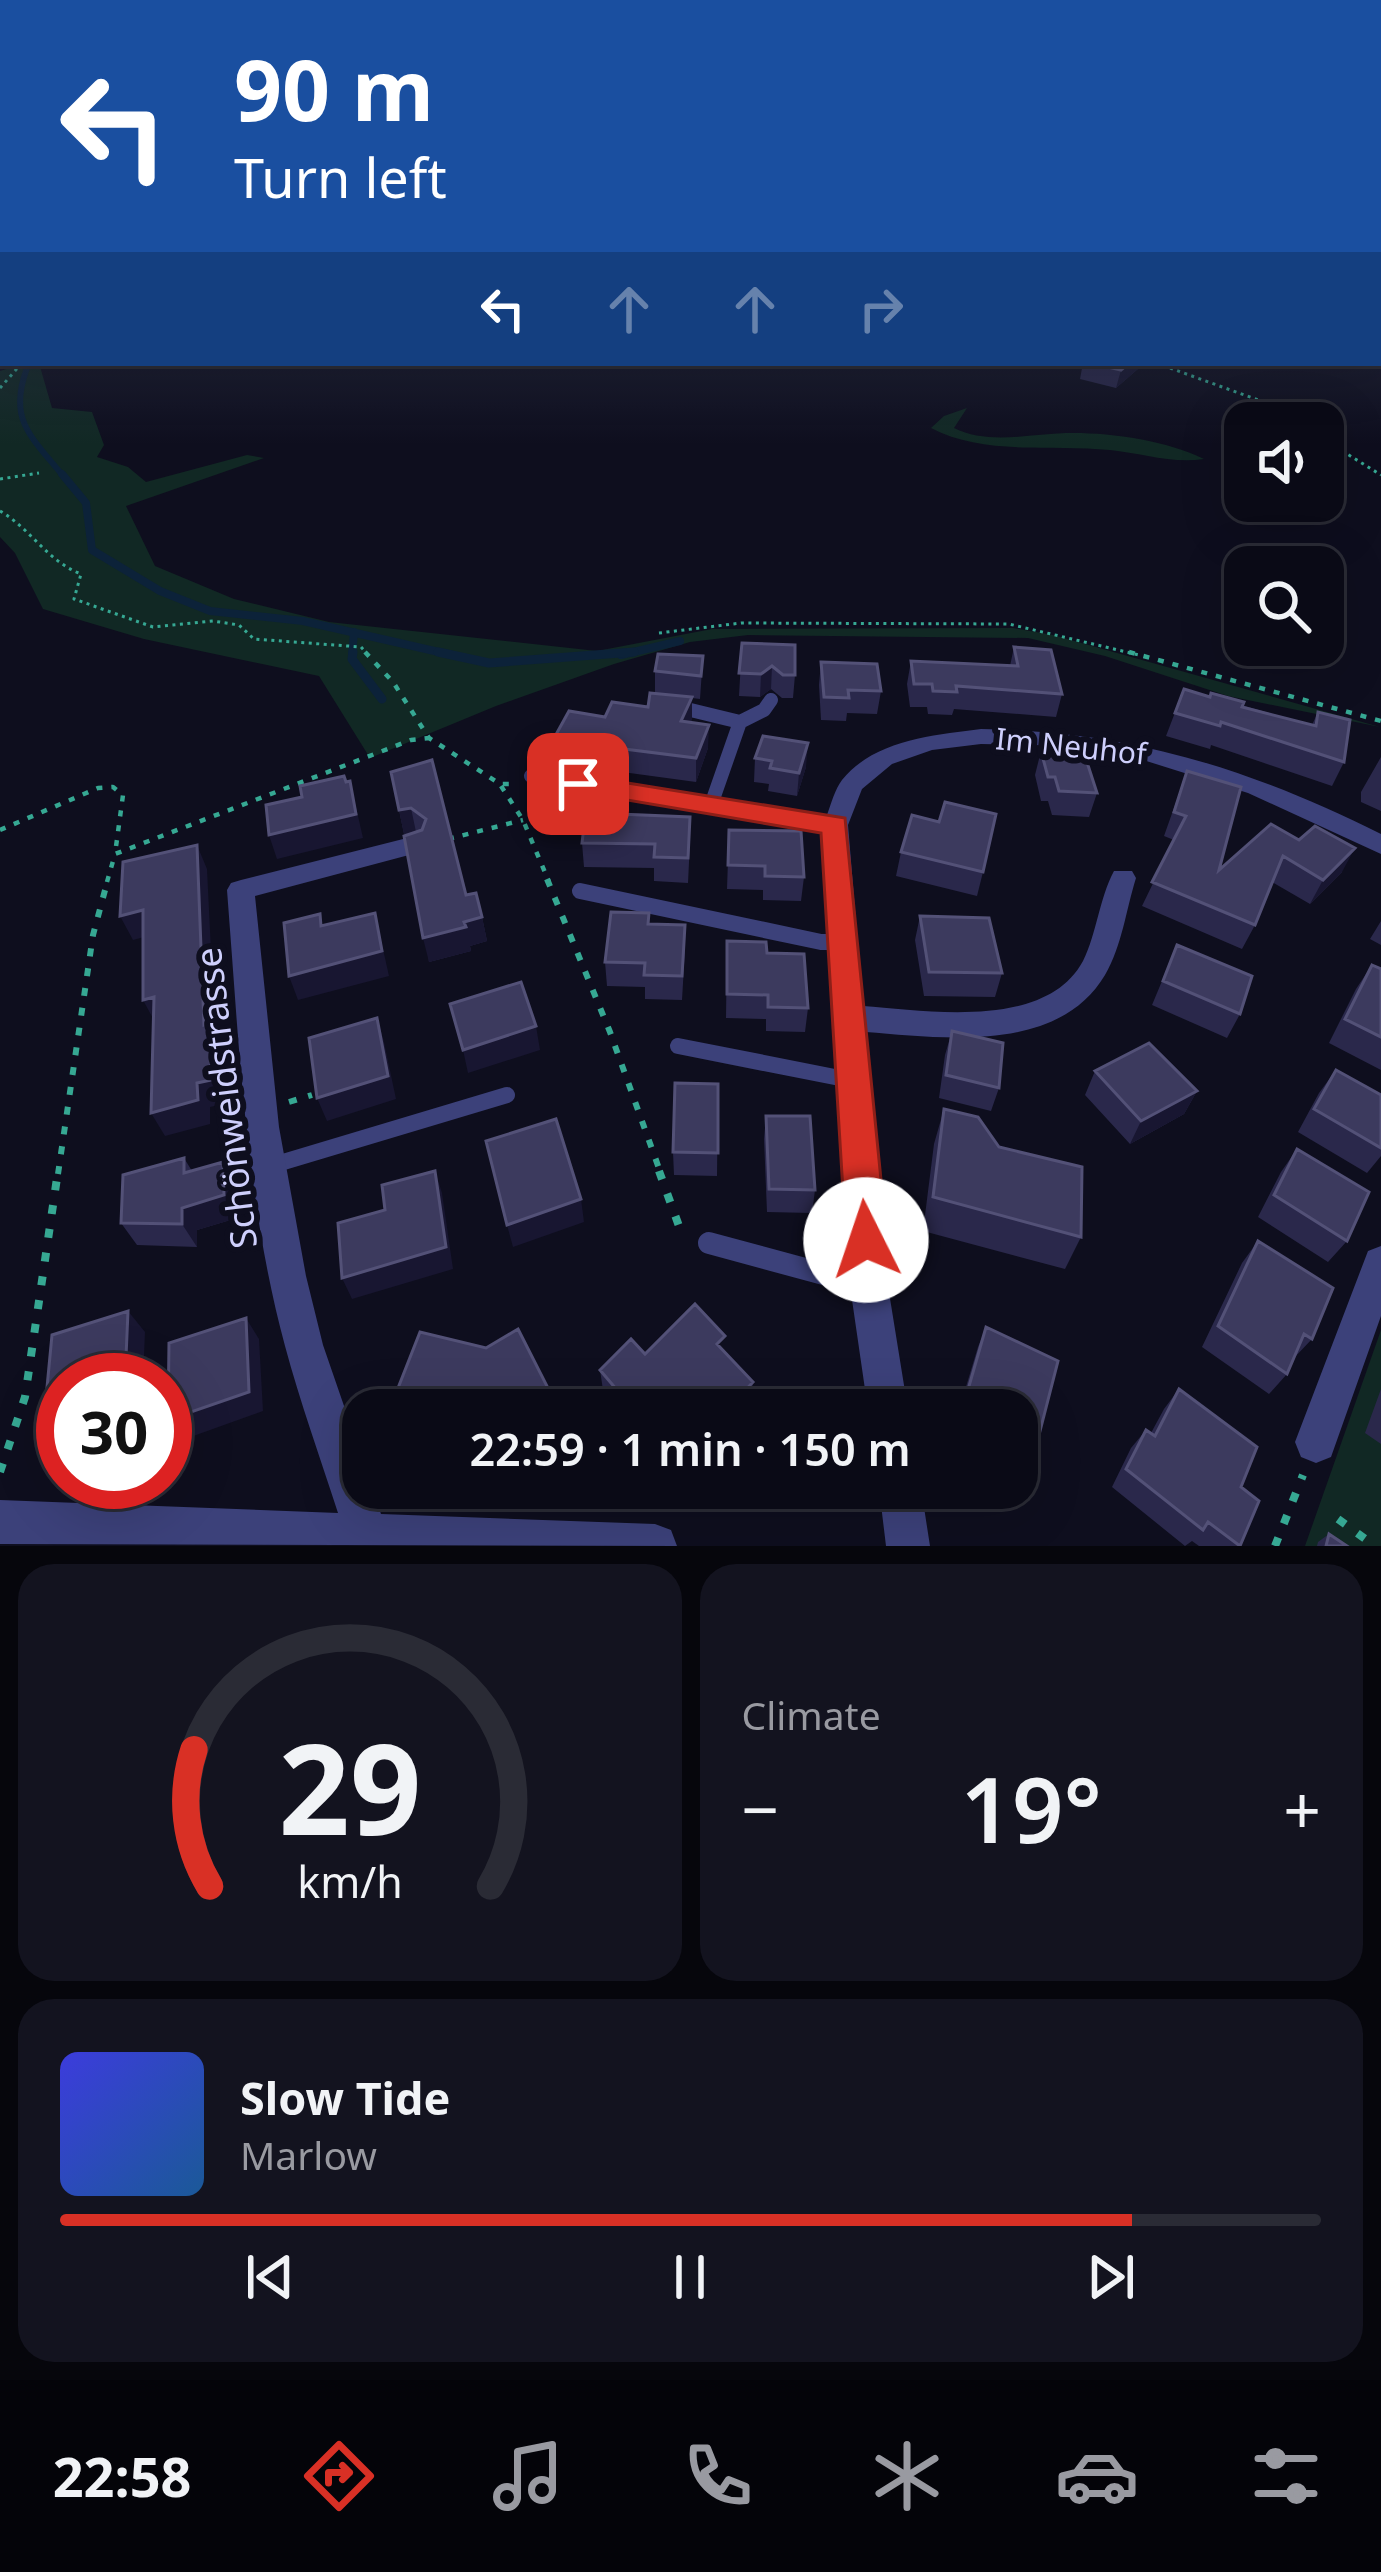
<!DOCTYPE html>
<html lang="en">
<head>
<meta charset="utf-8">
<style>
	:root { --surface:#0a0a16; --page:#13131f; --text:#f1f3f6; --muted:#999aa1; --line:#2a2b35; --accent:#d93025 }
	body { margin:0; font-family:"Noto Sans",sans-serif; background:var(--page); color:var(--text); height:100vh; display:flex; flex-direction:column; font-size:45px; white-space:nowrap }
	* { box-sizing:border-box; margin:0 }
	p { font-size:39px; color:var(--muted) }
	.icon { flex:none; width:66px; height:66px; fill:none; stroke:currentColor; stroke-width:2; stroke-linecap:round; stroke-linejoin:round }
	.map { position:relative; height:1546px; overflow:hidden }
	.drawer { display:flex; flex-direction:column; gap:18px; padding:18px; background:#06060c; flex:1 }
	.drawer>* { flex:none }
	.guide { position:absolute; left:0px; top:0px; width:1383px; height:366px; box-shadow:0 12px 48px #0002,0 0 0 3px var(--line); background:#1a4fa0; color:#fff; overflow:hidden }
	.buttons { position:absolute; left:1224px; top:402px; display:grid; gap:24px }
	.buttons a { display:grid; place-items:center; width:120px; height:120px; border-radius:24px; background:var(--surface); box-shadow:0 12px 48px #0002,0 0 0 3px var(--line); font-size:60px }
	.speed { position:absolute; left:36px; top:1353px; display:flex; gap:24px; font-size:60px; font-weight:700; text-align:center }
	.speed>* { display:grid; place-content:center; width:156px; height:156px; border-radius:50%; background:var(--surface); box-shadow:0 12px 48px #0002,0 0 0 3px var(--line); line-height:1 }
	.speed .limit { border:18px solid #d22; background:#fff; color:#111 }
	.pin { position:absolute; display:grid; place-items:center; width:102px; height:102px; color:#fff; margin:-51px; border-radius:24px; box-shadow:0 6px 18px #0006 }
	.me { position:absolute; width:132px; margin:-66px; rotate:356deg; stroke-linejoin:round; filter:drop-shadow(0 0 9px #0008) }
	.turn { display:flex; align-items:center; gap:42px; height:252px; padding:0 36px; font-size:54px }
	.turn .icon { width:156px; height:156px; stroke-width:2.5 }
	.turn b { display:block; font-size:84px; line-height:102px }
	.lanes { display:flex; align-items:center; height:114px; padding:0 36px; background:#0003; justify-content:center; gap:60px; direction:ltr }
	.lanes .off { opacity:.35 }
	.big { font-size:90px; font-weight:600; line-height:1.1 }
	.drawer .widget { flex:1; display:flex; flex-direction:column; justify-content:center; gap:18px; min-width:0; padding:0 42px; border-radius:36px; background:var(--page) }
	.drawer .dial { align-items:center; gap:0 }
	.dial svg { height:312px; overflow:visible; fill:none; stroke:var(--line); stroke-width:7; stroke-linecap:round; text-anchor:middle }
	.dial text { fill:var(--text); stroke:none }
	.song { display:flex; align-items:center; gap:36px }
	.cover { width:144px; height:144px; border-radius:18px; background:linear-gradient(135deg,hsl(240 70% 55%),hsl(210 70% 35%)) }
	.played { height:12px; border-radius:6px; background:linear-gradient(90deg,var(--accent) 85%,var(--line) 85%) }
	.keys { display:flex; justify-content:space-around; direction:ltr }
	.heat { display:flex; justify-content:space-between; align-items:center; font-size:66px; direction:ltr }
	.drawer .tiles { flex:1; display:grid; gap:18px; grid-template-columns:1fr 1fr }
	.widget:last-child { grid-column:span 2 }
	.trip { position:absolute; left:342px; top:1389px; width:696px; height:120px; border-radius:36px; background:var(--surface); box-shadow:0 12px 48px #0002,0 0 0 3px var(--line); font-weight:600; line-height:120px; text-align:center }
	.dock { display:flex; height:192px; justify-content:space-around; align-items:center; background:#040409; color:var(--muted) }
	.dock .icon { width:84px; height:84px }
	.dock .current { color:var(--accent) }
	.dock b { font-size:54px; color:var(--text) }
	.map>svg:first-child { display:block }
</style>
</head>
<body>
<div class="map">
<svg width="1381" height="1546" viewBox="0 0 1381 1546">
	<rect width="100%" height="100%" fill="#0e0e1e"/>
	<!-- green -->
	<path fill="#112824" d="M26,363H39L52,408L92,412L104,445L97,457L128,467L146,482L247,455L264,458L126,506L155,566L234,599L329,622L597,651L712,629L1013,628L1053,635L1380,727L1228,696L1105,656L1028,638L748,635L690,642L614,664L496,706L370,758L319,676L144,639L43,609L15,553L0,537V371Z
		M967,408L954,428C988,445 1029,434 1066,433C1108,432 1166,440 1204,459C1172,464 1141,453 1110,450C1052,444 984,456 931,428L944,416Z
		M1381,1330V1546H1305Z"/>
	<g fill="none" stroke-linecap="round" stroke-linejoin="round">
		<!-- stream-far2 -->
		<path stroke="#0c2239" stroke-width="6" d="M29,363C6,419 30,435 64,477"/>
		<!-- stream-far1 -->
		<path stroke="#0c2239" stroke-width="8" d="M62,474L86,503L92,550L160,591L210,611L303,621L452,655
			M352,655L354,632
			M621,655L680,641"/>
		<!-- stream -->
		<path stroke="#0c2239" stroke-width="9" d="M353,652L352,659L382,699
			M438,652L489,663L634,652"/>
		<!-- river -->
		<path fill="#0c2239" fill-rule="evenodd" d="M0,338H3V354H0Z"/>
		<!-- path-far3 -->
		<path stroke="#36a893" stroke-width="3" stroke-dasharray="3 4.5" stroke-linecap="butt" d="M1156,363L1261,401L1298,423
			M0,388L22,363
			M1323,439L1381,475
			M0,479L39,473
			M0,511C31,529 47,561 81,574L74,599L153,627L213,621L239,625L254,639L361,647L368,655
			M659,633L741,623L1009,624L1139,655"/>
		<!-- path-far2 -->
		<path stroke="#36a893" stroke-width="4.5" stroke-dasharray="6 9" stroke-linecap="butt" d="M365,652L393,682L429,738L500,784H511
			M1129,652L1381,721
			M501,786L523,820L549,882
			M0,830L98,788L113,787L123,795L115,854
			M448,839L523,820
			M107,882L115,854L411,740L429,738"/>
		<!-- path-far1 -->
		<path stroke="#36a893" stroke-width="6" stroke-dasharray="8 12" stroke-linecap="butt" d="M547,879L610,1032L661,1174
			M289,1102L312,1095
			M58,1174L93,935L108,879"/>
		<!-- path -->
		<path stroke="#36a893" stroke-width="8" stroke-dasharray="9 15" stroke-linecap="butt" d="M659,1171L679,1226L688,1231
			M0,1472L25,1397L58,1171
			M1338,1519L1375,1546
			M1275,1546L1303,1475"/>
		<!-- service-far2 -->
		<path stroke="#3c417a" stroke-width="14" d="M674,706L740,722L711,805
			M740,722L764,710L771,700
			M531,776L624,792"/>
		<!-- service-far1 -->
		<path stroke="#3c417a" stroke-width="16" d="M580,891L821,942H843
			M678,1046L855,1081
			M270,1166L507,1095"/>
		<!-- service -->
		<path stroke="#3c417a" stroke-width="22" d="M709,1243L864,1285"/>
		<!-- minor -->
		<path fill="#3c417a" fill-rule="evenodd" d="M3,246V252L0,253V247Z
			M3,334V342L0,343V335Z
			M981,729C1130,731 1248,768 1381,834V854L1248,793L1140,759L1037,745L981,744L932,750L892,764L862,789L848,825L863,1006C928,1011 1046,1030 1083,961C1097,933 1099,899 1114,871H1132L1136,878C1126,910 1122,946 1105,975C1058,1054 943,1038 866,1032L888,1286L908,1410H868L850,1286L823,832L624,800L612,792L624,784L827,815C831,804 835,789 842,780C874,740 934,735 981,729Z
			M415,836L424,839L428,845L424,851L255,896L279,1127L306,1276L323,1345L363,1461V1488H372L381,1514L655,1524L671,1530L677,1546L0,1544V1500L338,1513C320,1457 300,1402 285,1346C245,1198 239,1042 227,890L231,883L241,880Z
			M1381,1246V1316L1331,1457L1316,1463L1301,1457L1295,1442L1368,1251Z
			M879,1488H921L930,1546H886Z"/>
	</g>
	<!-- wall -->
	<path fill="#2a284b" d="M1083,363H1140L1139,368L1116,388L1080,379Z
		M742,643L795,675L793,698H782L771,689L760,697L739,696Z
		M1014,647L1062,694L1056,717L954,709L952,715L928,714L927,707H910L907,684L911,661L1010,666Z
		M703,656L700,699L692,698L691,722L708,748L696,782L556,763L553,740L605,717L648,707L655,693V671Z
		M821,662L881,691L877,714L847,713L846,721L821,720L819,685Z
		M1184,689L1312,725L1318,712L1344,762L1332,786L1211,745L1210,749L1166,736Z
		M1041,751L1071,759L1097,793L1089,817L1052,815L1048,801H1041L1035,775Z
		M1381,757V811L1361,802V792Z
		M755,758L806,767L797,796L768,791L769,784L754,782Z
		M432,760L466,895L482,917L487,941L470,946L471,951L429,962L414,832L404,834L399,810Z
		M1187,771L1219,870L1271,824L1342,872L1310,904L1272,882L1255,925L1242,949L1142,906L1174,840L1164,836Z
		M621,815L690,841L688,883L654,881V868L584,867L582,843Z
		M729,830L804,877L801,901L763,900V890L727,889Z
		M901,852L983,872L977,896L896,876Z
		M920,916L1002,973L995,997L924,996L915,940Z
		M1381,921V945L1370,939Z
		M649,924L685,949L682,1000L645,999V987L607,986L605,962Z
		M727,941L767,953L808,1008L805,1032L766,1031V1019L726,1018Z
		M1177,945L1240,1014L1227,1038L1152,1005Z
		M1372,965L1381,969V1070L1329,1043L1356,989Z
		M952,1031L999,1088L991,1111L939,1098L945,1055Z
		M1336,1070L1381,1095V1156L1367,1173L1298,1132L1319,1093Z
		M1095,1071L1197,1091L1184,1114L1130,1144L1085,1095Z
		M718,1084L717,1176L674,1175L673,1152Z
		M944,1109L999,1147L1081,1237L1065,1269L923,1231L934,1144Z
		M766,1116L815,1190L812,1213L767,1212L764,1139Z
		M1297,1149L1347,1241L1328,1262L1258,1217L1281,1172Z
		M184,1158L192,1171L223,1162L236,1185L237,1218L197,1230V1247L137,1245L121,1223Z
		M1258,1241L1312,1339L1293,1359L1287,1374L1269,1394L1202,1347L1242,1263Z
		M986,1327L1040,1431L1029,1450L1017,1444V1410H959L978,1347Z
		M724,1351L753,1382L751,1402L743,1410H620L603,1390L600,1370L645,1354Z
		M1179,1389L1241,1487L1240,1546H1199L1192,1541L1185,1546L1112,1487L1131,1448L1146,1430L1151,1433L1164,1409Z
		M1381,1389V1444L1365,1433Z
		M1329,1534L1347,1546H1317L1318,1542Z"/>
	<!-- shaded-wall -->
	<path fill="#181631" d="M1129,363H1140L1139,368L1116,388L1121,370Z
		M772,666L771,689L760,697L761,674Z
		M692,697V720L682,744L681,721Z
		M709,725L708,748L696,782V758Z
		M808,743L806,767L797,796L799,773Z
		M350,781L363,838L277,859L269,835Z
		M411,808L416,832L404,834L399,810Z
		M197,845L207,869L215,1033L222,1047L223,1104L210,1107V1124L165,1136L151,1113L197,1083L204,1025Z
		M1355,848L1342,872L1310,904L1323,880Z
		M143,910L155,934L133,940L120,916Z
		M375,913L389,976L298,1000L289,976Z
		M482,917L487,941L470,946L471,951L429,962L423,938L464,922Z
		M154,997L156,1024L143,1000Z
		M377,1018L384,1042L396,1099L327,1121L317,1098Z
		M536,1026L540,1050L468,1073L463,1050Z
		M1197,1091L1184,1114L1130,1144L1141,1121Z
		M223,1162L236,1185L237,1218L197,1230V1247L182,1224V1208Z
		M435,1171L442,1193L453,1269L352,1299L342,1278Z
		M581,1199L584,1222L513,1247L507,1225Z
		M128,1311L145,1332L143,1380H125Z
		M246,1318L259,1339L263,1411L185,1439L168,1420Z
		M753,1382L751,1402L743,1410H727Z
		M705,1391L704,1410H687Z
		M553,1398L556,1410H536Z
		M63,1413V1436L44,1419Z"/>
	<!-- building -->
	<path fill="#3c3a5e" stroke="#535177" stroke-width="3" d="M1091,363H1129L1121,370Z
		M742,643L795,645V675H783L772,666L761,674L739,673Z
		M1014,647L1051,650L1062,694L956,686L957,692L933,691L932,684H914L911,661L1018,666Z
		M658,654L703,656L701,676L655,671Z
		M821,662L877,664L881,691L848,690L849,698L824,697Z
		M1184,689L1210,697L1211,693L1244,702L1242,707L1316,726L1318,712L1350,720L1344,762L1221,722L1220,726L1175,713Z
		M650,693L692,697L681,721L709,725L696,758L553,740L569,711L605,717L612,702L648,707Z
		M763,736L808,743L799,773L770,768L772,761L755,758Z
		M1041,751L1069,752L1071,759H1086L1097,793L1059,791L1055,777H1048Z
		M432,760L466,895L476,893L482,917L464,922L466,927L423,938L404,836L422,830L426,819L411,808L399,810L391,772Z
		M1187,771L1241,787L1219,870L1271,824L1299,840L1315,826L1355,848L1323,880L1283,856L1255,925L1152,882L1186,816L1174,812Z
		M344,776L346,782L350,781L356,814L269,835L266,805L302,797L300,786Z
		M587,802H621L619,814L690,817L688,858L654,857L655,844L582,843Z
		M945,802L996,814L983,872L901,852L912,815L939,822Z
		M729,830L801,831L804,877L765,876V866L728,865Z
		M197,845L204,1025L210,1023L211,1080L197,1083L198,1100L151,1113L154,997L143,1000V910L120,916L123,862Z
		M611,912L649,913L648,924L685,925L682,976L644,975L645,963L605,962Z
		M375,913L382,951L289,976L284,923L320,914L321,926Z
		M920,916L989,918L1002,973L929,972Z
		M727,941L766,942L767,953L804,954L808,1008L768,1007V995L727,994Z
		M1177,945L1252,976L1240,1014L1163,981Z
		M1372,965L1381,969V1037L1345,1019Z
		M521,982L536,1026L463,1050L450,1004Z
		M377,1018L388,1076L317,1098L309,1038Z
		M952,1031L1003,1043L999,1088L946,1075Z
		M1149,1043L1197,1091L1141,1121L1095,1071Z
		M1336,1070L1381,1095V1148L1314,1109Z
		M675,1083L718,1084V1153L673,1152Z
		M944,1109L978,1117L999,1147L1082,1167L1081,1237L933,1197Z
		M766,1116H810L815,1190L769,1189Z
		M556,1119L581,1199L507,1225L486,1141Z
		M1297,1149L1369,1192L1347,1241L1274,1195Z
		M184,1158V1173L223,1162L224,1195L182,1208V1224L121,1223L123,1175Z
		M435,1171L446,1247L342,1278L338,1223L385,1210L382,1185Z
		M1258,1241L1333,1288L1312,1339L1304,1334L1287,1374L1218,1326Z
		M695,1304L725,1336L717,1344L753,1382L727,1410H722L705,1391L687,1410H634L600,1370L631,1339L645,1354Z
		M128,1311L125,1380H63V1413L44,1419L52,1335Z
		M246,1318L249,1392L168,1420L169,1343Z
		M986,1327L1058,1361L1040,1431L1017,1419V1410H999L967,1393Z
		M518,1329L553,1398L536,1410H408L391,1406L420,1332L486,1348Z
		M1179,1389L1257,1447L1241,1487L1259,1501L1240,1546L1208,1522L1203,1530L1126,1469L1146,1430L1155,1436Z
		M1329,1534L1347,1546H1326Z"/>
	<!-- sky -->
	<linearGradient id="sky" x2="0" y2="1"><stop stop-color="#080810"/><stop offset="0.51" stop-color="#30364c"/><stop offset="1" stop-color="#30364c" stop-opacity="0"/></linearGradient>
	<rect width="1381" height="444" fill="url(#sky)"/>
	<!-- route -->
	<path fill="#d93025" stroke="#8d1f18" stroke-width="3" d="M578,775L845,818L887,1240L881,1254L866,1260L852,1254L846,1240L821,833L568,790L564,784Z"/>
	<g text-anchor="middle" stroke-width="12" stroke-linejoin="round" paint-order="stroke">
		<!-- street labels -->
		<g font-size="30" fill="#cecffc" stroke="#0e0e1e">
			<text transform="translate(1071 747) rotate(6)" y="10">Im Neuhof</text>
		</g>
		<!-- near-street labels -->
		<g font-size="36" fill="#cecffc" stroke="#0e0e1e">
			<text transform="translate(226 1098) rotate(-97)" y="13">Schönweidstrasse</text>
		</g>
	</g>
</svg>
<div class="buttons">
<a><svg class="icon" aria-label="sound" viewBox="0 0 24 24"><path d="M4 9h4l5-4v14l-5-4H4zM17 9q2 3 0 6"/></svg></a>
<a><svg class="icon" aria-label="search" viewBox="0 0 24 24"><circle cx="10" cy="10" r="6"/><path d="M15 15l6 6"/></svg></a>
</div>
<div class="speed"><div class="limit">30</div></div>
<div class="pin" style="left:578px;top:784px;background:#d93025"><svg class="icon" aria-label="arrive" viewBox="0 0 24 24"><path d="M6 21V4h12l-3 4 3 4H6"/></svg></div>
<svg class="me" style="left:866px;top:1240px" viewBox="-20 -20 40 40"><circle r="19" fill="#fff"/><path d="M0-13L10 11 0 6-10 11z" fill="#d93025"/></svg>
<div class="trip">22:59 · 1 min · 150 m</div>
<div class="guide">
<div class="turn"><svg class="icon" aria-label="left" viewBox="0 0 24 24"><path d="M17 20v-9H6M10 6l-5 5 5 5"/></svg><div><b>90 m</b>Turn left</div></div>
<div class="lanes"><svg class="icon" aria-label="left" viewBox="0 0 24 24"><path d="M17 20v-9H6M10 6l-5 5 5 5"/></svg><svg class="icon off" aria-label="ahead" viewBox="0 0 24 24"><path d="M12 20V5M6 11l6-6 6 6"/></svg><svg class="icon off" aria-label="ahead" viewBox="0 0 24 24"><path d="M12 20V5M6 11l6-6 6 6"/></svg><svg class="icon off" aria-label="right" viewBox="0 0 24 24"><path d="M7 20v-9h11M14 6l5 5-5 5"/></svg></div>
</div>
</div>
<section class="drawer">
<div class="tiles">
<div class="widget dial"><svg viewBox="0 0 100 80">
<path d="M14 69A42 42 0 1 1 86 69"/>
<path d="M14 69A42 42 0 0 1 10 34" stroke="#d93025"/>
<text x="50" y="56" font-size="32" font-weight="700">29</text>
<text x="50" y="72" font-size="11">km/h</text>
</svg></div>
<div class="widget"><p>Climate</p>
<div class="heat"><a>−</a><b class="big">19°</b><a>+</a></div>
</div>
<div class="widget">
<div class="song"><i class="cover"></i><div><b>Slow Tide</b><p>Marlow</p></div></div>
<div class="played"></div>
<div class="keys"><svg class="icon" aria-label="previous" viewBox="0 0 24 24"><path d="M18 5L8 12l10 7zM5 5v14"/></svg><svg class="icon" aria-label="pause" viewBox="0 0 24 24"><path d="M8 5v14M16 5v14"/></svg><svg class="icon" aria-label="next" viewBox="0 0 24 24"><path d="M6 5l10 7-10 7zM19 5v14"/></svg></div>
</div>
</div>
</section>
<nav class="dock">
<b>22:58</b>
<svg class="icon current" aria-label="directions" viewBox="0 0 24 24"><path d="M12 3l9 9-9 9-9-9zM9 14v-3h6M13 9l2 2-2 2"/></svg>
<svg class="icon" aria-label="music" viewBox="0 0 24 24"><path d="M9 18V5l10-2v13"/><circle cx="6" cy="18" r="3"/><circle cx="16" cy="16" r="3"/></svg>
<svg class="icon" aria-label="phone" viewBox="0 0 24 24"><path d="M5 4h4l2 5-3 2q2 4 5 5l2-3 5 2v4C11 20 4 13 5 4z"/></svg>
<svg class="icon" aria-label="climate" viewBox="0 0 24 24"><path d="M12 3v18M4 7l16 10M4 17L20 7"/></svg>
<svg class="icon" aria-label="car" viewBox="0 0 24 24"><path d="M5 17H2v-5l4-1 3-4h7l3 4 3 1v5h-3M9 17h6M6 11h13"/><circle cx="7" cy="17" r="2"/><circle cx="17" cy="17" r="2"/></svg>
<svg class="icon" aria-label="filters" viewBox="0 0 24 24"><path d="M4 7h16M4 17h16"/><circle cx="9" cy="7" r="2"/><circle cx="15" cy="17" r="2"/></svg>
</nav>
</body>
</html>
